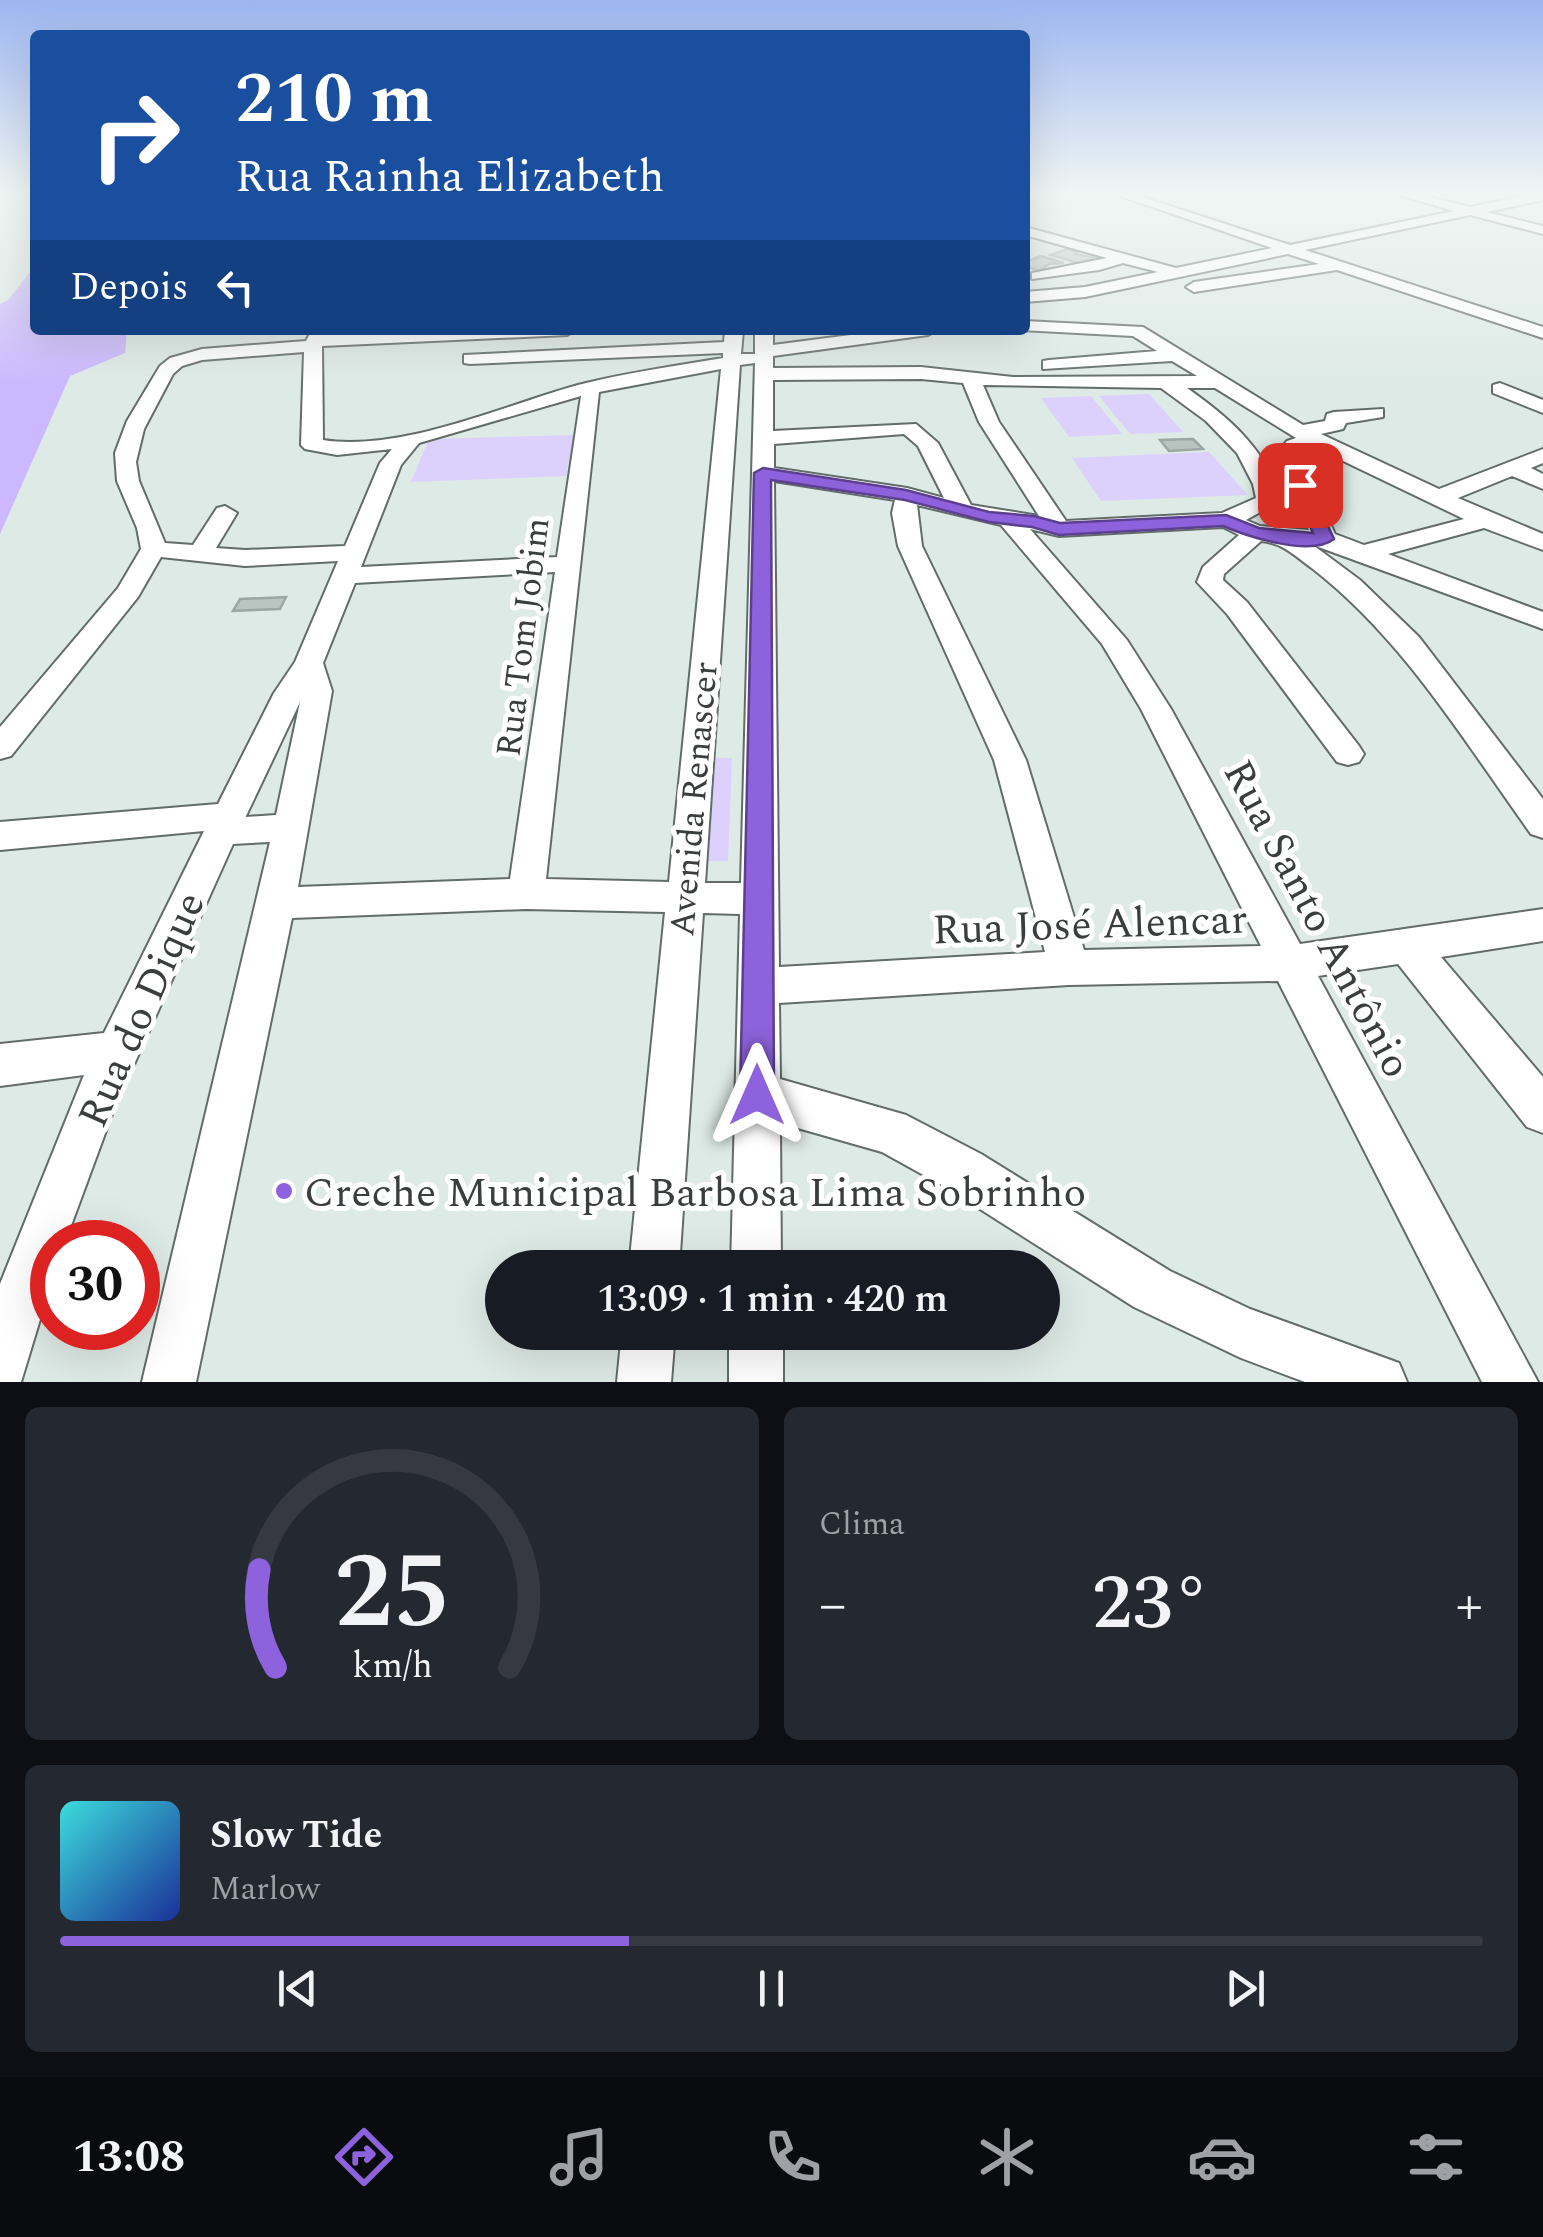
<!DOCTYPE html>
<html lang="pt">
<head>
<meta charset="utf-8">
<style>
	:root { --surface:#171b24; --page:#242831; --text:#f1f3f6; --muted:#9ea1a6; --line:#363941; --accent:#8d62dc }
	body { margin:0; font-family:Spectral,serif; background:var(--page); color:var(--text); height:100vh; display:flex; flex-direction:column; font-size:38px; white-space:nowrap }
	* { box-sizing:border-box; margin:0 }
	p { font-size:32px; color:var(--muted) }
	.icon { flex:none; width:55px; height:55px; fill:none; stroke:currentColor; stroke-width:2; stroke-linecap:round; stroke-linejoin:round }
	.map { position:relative; height:1382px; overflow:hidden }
	.details { display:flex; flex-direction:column; gap:25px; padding:25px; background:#0d0f14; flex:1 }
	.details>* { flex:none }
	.top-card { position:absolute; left:30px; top:30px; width:1000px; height:305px; border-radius:10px; box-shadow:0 10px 40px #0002; background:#1a4fa0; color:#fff; overflow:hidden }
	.speed { position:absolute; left:30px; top:1220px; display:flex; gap:20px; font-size:50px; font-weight:700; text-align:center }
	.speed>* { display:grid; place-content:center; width:130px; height:130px; border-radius:50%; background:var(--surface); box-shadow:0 10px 40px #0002; line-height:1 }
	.speed .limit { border:15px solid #d22; background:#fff; color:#111 }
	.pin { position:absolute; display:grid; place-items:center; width:85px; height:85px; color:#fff; margin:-42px; border-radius:20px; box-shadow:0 5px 15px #0006 }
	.me { position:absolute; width:110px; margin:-55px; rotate:0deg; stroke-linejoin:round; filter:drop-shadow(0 0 8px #0008) }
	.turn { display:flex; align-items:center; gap:35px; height:210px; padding:0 40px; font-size:45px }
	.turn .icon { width:130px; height:130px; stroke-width:2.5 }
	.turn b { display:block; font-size:70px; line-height:85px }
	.then { display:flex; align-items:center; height:95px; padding:0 40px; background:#0003; gap:20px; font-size:38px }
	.big { font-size:75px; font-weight:600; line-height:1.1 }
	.details .card { flex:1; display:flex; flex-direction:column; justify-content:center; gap:15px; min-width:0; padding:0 35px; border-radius:15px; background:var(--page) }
	.details .dial { align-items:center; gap:0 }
	.dial svg { height:260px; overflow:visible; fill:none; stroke:var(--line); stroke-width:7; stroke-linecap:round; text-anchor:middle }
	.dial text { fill:var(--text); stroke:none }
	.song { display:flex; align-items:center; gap:30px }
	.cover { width:120px; height:120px; border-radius:15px; background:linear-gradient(135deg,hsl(180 70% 55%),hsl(230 70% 35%)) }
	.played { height:10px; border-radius:5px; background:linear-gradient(90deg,var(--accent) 40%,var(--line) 40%) }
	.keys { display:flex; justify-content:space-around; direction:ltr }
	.heat { display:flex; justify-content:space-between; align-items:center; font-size:55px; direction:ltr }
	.details .tiles { flex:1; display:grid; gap:25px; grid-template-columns:1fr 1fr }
	.card:last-child { grid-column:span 2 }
	.trip { position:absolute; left:485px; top:1250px; width:575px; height:100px; border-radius:50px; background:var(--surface); box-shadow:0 10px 40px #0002; font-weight:600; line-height:100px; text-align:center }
	.menu { display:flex; height:160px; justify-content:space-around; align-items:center; background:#090b0e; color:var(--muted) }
	.menu .icon { width:70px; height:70px }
	.menu .selected { color:var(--accent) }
	.menu b { font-size:45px; color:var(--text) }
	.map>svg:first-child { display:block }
</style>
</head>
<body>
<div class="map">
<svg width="1543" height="1382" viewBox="0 0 1543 1382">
	<rect width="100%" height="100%" fill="#deeae6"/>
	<!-- green -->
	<path fill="#dcd0fd" d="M1149,394L1183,432L1130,434L1099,396Z
		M1091,396L1122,434L1069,437L1041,398Z
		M574,435L566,476L411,482L429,439Z
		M1209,452L1248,495L1101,501L1072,458Z
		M707,758H732L728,861H701Z"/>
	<!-- water -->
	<path fill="#ccb8fe" d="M35,266V330H127L125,353L70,376L0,534V304L8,300Z"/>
	<!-- building -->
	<path fill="#b9c4c1" stroke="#9ca7a3" stroke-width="2.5" d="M1067,249L1078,252L1075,254L1098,258L1082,264L1051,255Z
		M1041,256L1064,263L1049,264L1040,271L1025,266V262Z
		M1193,439L1203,449L1169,451L1160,440Z
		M286,597L280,609L233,611L240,599Z"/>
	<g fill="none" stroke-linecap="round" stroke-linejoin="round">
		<!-- minor casing -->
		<g stroke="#626c69" stroke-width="4">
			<path id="minor" d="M1109,192H1127L1290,245L1454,211L1389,192H1410L1470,207L1543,192V200L1487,212L1543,226V234L1470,215L1305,250L1543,327V338L1337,270L1194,292L1186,287L1194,282L1319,264L1288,254L1085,297L1025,302V292L1085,287L1158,272L1123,263L1099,270L1032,279V273L1107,258L1025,235V227L1176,268L1272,248Z
				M1025,321L1143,327L1303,425L1325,421L1327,414L1334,412L1383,409V417L1346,423L1343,429L1321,434L1439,489L1543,449V463L1531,468L1543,474V489L1512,476L1458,498L1543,534V550L1484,528L1388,554L1543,612V629L1313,545L1360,580L1419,637L1543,799V838L1531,834C1464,741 1404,640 1313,569C1295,556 1283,543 1261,541L1224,574L1223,580L1247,602L1359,746L1364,754L1359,762L1348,765L1337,762L1227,614L1197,582L1203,567L1239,535L1223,527L1059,536L1030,529L1127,640L1171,709L1300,944L1543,909V941L1441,957L1543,1077V1133L1527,1127L1398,964L1318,976L1538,1382H1482L1278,981L1069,985L779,1003L780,1079L906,1115L981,1154L1170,1271L1250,1309L1399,1363L1407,1382H1305L1241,1358L1134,1307L947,1188L882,1152L780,1123L781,1268H731L740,914L703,913L679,1268H629L665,912L526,909L292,918L196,1382H142L270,842L233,844L114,1109L65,1242H52V1280L21,1382H0V1284L84,1075L0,1086V1044L104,1033L204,831L0,850V822L218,804L274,693L295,662L338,561L245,566L161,557L138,597L11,756L0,759V727L118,588L141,549L137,528L117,481L115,453L127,421L160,366L170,358L202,349L306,341L312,330H330L327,335L576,330L567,335L322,346L323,440C402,452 502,406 578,385C625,373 674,366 723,358V353L470,364L464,363V355L724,342L725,330H743L741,354H755V330H773V345L889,330H937L928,335L773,356V368L921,367L1013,377L1197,376L1172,361L1043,369V361L1049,360L1157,351L1133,336L1021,330H1025ZM304,352L301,445L305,449L337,455L392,449L380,463L345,546L245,550L216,548L237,513L225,506L217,508L193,545L165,543L139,481L136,462L144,429L173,374L182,366L202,360ZM755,363L741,883H705L740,365ZM721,369L669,882L546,879L599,392ZM921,379L963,383L979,422L1039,516L971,505L938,443L916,424L773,431V380ZM983,385L1161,388L1206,421L1237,453L1253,484L1256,498L1222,513L1066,521L999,422ZM1187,388H1215L1296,438L1287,441L1276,454L1309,530L1260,526L1246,520L1280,501C1269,451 1227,416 1187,388ZM581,396L557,557L361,567L401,465L419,443ZM904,434L918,446L944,498L907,488L774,468V444ZM1314,447L1464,519L1364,545L1335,534L1298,454ZM774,481L895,500L892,513L898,546L994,760L1045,952L779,967ZM917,505L1001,525L1102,644L1141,709L1261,946L1084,950L1026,760L922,546ZM555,572L510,879L298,887L332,691L323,663L355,583ZM300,702L276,815L246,817V816Z
				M1500,383L1543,400V413L1493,393V385Z
				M622,1332H675L671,1382H617Z
				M729,1332H783V1382H729Z"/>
		</g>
		<!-- minor -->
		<use href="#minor" fill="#fff" fill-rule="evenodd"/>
	</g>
	<!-- sky -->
	<linearGradient id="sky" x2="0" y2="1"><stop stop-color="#9db6f1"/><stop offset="0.5" stop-color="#f0f6f4"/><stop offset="1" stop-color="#f0f6f4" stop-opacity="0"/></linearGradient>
	<rect width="1543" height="386" fill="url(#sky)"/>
	<!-- route -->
	<path fill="#8d62dc" stroke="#5c408f" stroke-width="2.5" d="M763,468L906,490L989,512L1034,516L1060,523L1226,515L1259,528L1313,533L1292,485L1300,480L1309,485L1334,539C1311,557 1249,537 1223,526L1059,535L1032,527L989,522L905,500L771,480L774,1095L769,1107L757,1111L745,1107L740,1095L754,473Z"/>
	<!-- markers -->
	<circle fill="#8d62dc" stroke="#fff" stroke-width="4" cx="284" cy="1191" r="10"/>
	<g text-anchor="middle" stroke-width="10" stroke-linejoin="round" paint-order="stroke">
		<!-- street labels -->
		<g font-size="35" fill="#3a3e3d" stroke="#fff">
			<text transform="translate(522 637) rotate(-83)" y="12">Rua Tom Jobim</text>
			<text transform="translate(693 799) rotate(-85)" y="12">Avenida Renascer</text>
		</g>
		<!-- near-street labels -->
		<g font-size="42" fill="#3a3e3d" stroke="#fff">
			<text transform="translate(1319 918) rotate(62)" y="15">Rua Santo Antônio</text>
			<text transform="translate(1090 923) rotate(-2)" y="15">Rua José Alencar</text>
			<text transform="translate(140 1009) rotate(-66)" y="15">Rua do Dique</text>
		</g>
		<!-- near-poi labels -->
		<g font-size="42" fill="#3a3e3d" stroke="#fff" text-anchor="start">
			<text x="304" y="1206">Creche Municipal Barbosa Lima Sobrinho</text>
		</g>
	</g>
</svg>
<div class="speed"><div class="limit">30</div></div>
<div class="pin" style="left:1300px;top:485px;background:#d93025"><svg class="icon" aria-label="arrive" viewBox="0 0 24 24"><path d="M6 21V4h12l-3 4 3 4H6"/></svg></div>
<svg class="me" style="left:757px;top:1095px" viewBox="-20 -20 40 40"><path d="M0-17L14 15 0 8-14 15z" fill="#8d62dc" stroke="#fff" stroke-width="4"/></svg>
<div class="trip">13:09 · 1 min · 420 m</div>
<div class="top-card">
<div class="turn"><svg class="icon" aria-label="right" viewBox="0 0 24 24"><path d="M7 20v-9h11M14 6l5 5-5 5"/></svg><div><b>210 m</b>Rua Rainha Elizabeth</div></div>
<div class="then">Depois<svg class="icon" aria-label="left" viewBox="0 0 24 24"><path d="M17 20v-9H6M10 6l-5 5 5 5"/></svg></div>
</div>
</div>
<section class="details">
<div class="tiles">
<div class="card dial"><svg viewBox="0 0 100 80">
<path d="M14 69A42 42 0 1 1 86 69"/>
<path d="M14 69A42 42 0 0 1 9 39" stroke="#8d62dc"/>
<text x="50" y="56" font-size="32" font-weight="700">25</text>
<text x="50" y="72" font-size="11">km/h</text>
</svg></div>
<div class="card"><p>Clima</p>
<div class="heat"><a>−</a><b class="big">23°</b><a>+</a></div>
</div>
<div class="card">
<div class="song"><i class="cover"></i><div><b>Slow Tide</b><p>Marlow</p></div></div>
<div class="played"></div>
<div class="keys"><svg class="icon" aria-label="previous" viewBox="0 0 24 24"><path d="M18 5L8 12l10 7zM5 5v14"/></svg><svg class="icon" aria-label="pause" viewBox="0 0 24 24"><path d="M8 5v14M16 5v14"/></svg><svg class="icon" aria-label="next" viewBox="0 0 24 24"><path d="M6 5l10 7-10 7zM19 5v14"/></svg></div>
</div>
</div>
</section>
<nav class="menu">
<b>13:08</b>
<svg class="icon selected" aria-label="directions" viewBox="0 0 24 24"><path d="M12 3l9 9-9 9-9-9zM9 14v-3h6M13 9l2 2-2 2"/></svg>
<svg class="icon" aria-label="music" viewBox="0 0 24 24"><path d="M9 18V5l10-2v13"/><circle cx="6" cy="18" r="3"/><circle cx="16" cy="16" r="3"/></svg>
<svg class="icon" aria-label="phone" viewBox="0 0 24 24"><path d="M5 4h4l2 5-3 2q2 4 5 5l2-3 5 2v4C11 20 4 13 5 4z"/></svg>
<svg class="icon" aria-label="climate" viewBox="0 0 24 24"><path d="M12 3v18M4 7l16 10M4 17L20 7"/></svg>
<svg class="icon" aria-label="car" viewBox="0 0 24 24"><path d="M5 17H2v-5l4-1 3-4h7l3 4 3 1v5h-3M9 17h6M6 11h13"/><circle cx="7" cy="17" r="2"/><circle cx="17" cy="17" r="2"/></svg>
<svg class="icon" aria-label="filters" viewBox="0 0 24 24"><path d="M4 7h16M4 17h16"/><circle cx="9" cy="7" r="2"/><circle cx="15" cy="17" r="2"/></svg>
</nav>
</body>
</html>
